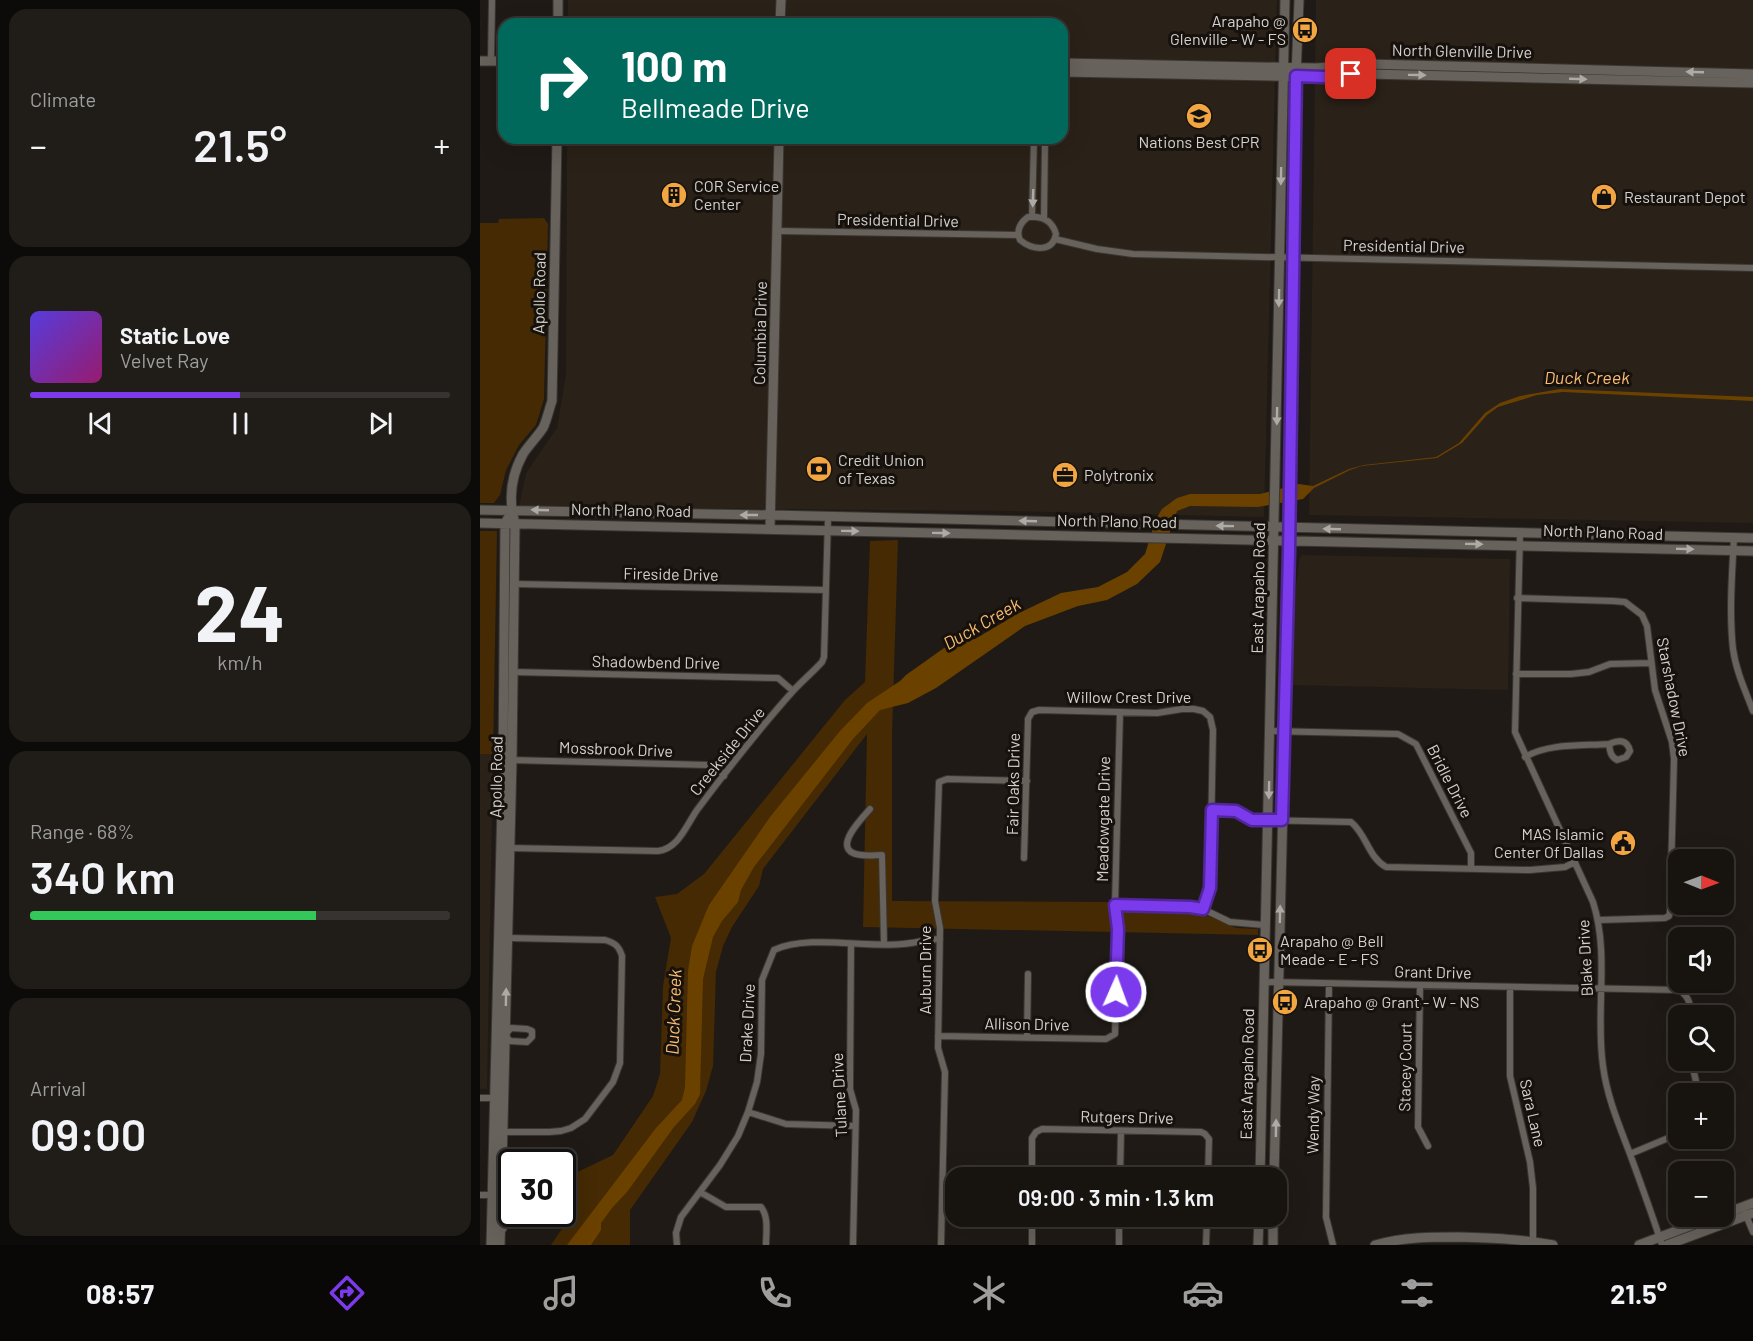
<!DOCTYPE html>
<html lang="en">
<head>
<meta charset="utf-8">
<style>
	:root { --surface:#171410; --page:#201d19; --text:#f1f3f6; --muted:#9e9e9f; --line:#363330; --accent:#7c3aed }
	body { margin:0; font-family:Barlow,sans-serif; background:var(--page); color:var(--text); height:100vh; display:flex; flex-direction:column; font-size:22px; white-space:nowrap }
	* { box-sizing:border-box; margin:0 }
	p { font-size:20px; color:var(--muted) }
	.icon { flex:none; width:33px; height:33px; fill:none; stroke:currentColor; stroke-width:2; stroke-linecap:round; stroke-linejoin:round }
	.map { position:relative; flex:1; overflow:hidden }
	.panel { display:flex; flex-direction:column; gap:9px; padding:9px; background:#0d0b09; width:480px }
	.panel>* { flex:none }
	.hud { position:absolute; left:18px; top:18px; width:570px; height:126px; border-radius:18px; box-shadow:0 6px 24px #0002,0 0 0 2px var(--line); background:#00695c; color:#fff; overflow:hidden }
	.needle { width:39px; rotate:91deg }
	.controls { position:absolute; left:1188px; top:849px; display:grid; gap:12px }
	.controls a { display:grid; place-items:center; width:66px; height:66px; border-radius:12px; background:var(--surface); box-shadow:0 6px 24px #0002,0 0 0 2px var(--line); font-size:30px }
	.speed { position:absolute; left:18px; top:1149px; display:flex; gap:12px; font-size:30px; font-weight:700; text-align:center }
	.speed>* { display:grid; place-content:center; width:78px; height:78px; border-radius:50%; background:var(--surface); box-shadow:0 6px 24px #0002,0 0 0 2px var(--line); line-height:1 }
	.speed .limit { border:3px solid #111; border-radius:9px; background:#fff; color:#111 }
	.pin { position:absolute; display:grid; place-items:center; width:51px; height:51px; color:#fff; margin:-26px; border-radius:12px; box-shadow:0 3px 9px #0006 }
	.me { position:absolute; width:66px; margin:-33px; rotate:2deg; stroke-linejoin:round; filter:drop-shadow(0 0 4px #0008) }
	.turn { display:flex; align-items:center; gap:21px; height:126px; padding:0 24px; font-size:27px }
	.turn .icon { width:78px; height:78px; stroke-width:2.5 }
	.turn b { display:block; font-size:42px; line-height:51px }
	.big { font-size:45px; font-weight:600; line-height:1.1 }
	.panel .card { flex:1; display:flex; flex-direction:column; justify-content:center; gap:9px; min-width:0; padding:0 21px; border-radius:18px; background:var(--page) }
	.panel .dial { align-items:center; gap:0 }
	.dial b { font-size:78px; line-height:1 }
	.song { display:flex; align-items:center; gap:18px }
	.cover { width:72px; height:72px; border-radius:9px; background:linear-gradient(135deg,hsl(250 70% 55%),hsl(320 70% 35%)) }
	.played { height:6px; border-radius:3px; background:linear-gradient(90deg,var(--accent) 50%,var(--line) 50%) }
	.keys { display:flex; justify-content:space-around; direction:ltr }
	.heat { display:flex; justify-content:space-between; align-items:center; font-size:33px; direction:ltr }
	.charge { height:9px; border-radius:4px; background:linear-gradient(90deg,#34c759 68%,var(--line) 0) }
	.trip { position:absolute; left:465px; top:1167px; width:342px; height:60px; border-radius:18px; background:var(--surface); box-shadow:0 6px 24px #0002,0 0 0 2px var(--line); font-weight:600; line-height:60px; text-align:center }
	.tabs { display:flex; height:96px; justify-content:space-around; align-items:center; background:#090806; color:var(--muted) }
	.tabs .icon { width:42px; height:42px }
	.tabs .selected { color:var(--accent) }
	.tabs b { font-size:27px; color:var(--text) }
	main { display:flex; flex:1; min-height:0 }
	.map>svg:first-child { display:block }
</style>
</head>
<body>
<main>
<section class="panel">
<div class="card"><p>Climate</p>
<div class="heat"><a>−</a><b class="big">21.5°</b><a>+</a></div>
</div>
<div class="card">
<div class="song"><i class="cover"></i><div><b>Static Love</b><p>Velvet Ray</p></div></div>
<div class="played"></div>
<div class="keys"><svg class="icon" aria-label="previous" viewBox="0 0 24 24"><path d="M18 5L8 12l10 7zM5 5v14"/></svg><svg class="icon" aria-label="pause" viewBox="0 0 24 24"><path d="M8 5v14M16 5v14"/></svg><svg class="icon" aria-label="next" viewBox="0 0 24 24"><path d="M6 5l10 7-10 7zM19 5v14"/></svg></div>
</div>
<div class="card dial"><b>24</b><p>km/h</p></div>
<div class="card"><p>Range · 68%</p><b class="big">340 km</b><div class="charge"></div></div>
<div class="card"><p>Arrival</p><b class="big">09:00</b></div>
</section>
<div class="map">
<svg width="1273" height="1245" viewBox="0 0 1273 1245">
	<rect width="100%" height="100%" fill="#1f1a15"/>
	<!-- built -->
	<path fill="#2a2118" d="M88,0H797L784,517L529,511L39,507L46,473L77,428L86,374L87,138H582V24H88Z
		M836,0H1273V523L829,515Z
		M822,555L1030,559L1028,690L811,685L813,615L819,559Z
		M0,754H13L7,1089H0Z"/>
	<!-- green -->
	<path fill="#452a03" d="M64,218L68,224L64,399L56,425L39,445L26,470L20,495L14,503H0V223H18L19,219Z
		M0,531H17L13,754H0Z
		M418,540L412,734V901L631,902V909L716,911L756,928L778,929V935L383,927L387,734L283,869L279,886L252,927L243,946L236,972L233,1066L226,1091L212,1122L150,1210V1245H71L96,1208L89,1176L133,1155L173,1096L180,1074L183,986L191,938L175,897L197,894L224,874L365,700L385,682L390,541Z"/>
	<!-- water -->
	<path fill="#6b4100" d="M1080,389L1273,397V401L1083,392L1057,395L1018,407L1007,415L982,443L957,458L882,466L870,470L834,488L823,499L778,507L710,506L697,511L680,562L657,584L627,600L598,606L545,626L456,688L428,703L400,710L373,739L274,867L261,890L258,902L242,921L233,937L223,979L220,1094L215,1104L194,1127L147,1192L132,1208L121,1223V1230L111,1245H87L176,1128L202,1100L205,1087L208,971L212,946L229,905L290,817L360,731L387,703L420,681L426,675L471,643L495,639L539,613L581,593L618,587L647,572L665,554L676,519L682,509L697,498L710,494H780L819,484L833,486L869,469L884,465L956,457L979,443L1005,413L1020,403L1040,396Z"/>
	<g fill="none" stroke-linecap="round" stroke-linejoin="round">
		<!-- street casing -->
		<g stroke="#3a3633" stroke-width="8">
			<path id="street" d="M11,61L12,0
				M548,217C562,216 572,220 576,234C573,253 552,250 540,240C536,231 540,223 548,217Z
				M552,217L554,138
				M564,218L565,138
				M298,231L538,235
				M575,239L617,249L653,254L1273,268
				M1040,534L1035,732L1113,902C1130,955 1115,1012 1123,1066C1127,1097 1139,1125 1150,1154C1161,1184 1172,1214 1182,1245
				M1254,538C1252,574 1249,613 1253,649C1256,671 1265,690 1273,711
				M35,584L346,590
				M1037,598L1133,601L1145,602L1162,615L1167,626L1175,690L1192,742L1194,759L1190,912L1189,916L1185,918L1119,920
				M33,672L298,678L313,691
				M1036,674H1091L1109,672L1130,664L1171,663
				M790,731L918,734L936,744L991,853V868
				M1045,757C1069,743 1102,746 1129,744C1139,740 1147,739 1150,751L1146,757L1137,760C1130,756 1130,751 1129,744
				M30,760L229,765L238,769L244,776
				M390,809C383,817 355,845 373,853C381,857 394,855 402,855L404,944
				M731,810L756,811L772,820L871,822C887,835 888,857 906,867L1050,870L1085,867L1095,862
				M29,848L178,851C198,849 206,826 217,810C247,770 279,729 313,691C322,681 333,672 342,662L344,657L348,518
				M544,858L548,719L552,712L559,710L677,713L702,709H714L723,711L730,717L733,730L730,888L723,909
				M635,905L710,907L723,909L750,922L784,925
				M371,944L370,1089L376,1110L373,1245
				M784,982L1200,990C1209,998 1211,1003 1210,1016
				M849,984L846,1217L853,1245
				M940,985L938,1127L948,1146
				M1030,987V1076L1050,1162L1053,1188V1245
				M31,1028L47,1029L52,1031V1037L47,1042L30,1041L25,1035Z
				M458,1036L626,1039L635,1034L638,929L635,905L640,712
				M547,1037L548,974
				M1211,1060L1219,1094
				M0,1098H17
				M268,1112L306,1124L375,1126
				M22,1132H69L81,1131L91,1128L105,1119L133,1082L140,1063L142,956C139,946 135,943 125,940L25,938
				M22,1154L32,1169
				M1150,1154L1198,1134
				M552,1178V1138L556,1132L562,1129L721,1132L725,1134L729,1139L728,1178
				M640,1178L641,1131
				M220,1192L246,1207H281C289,1217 286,1233 286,1245
				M0,1195H14
				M1265,1213L1273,1232
				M22,1231L33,1214
				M197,1245L196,1233L201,1217L240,1165L258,1136L268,1112L277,1082L281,1054L282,980L294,950C329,934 384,948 423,944C436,943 447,939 460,939
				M461,1245L465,1072L458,1048L460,928L455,901L459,782L467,779L547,781
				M552,1245V1216
				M639,1245V1216
				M726,1245L727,1216"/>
		</g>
		<!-- secondary casing -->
		<g stroke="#3a3633" stroke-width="11">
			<path id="secondary" d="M78,24V0
				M300,24L301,0
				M0,61H24
				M582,63L836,68L887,64L1273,74
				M582,72L844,77L887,74L1273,83
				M0,510L291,515L1273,538
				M0,523L1273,551
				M290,529L299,138
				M780,1178L805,0
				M794,1178L809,553L816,76L819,0
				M1244,1214L1273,1203
				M11,1245L23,762L25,523L28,518
				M20,1245L32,760L35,523C28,499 31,476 43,454C49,445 57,437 63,428C67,420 69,409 72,401L77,138
				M778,1245L779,1216
				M793,1245V1216
				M895,1245C924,1237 950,1237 979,1237C1011,1238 1042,1239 1073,1245
				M1159,1245L1236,1216
				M1187,1245L1273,1213"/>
		</g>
		<!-- street -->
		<use href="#street" stroke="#67625b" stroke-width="6"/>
		<!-- secondary -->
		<use href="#secondary" stroke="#67625b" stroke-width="9"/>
	</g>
	<!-- one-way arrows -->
	<defs><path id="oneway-solid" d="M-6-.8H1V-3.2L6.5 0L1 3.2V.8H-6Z" transform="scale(1.5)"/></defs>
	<g fill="#aeaaa5">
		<use href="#oneway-solid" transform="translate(1215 72) rotate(-178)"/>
		<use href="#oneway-solid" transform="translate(937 75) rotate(1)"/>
		<use href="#oneway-solid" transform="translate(1098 79) rotate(2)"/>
		<use href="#oneway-solid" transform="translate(801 176) rotate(91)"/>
		<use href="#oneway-solid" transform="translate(553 198) rotate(92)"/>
		<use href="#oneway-solid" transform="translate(799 298) rotate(91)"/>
		<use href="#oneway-solid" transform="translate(797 416) rotate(91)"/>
		<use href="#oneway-solid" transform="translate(60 510) rotate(-178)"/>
		<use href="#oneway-solid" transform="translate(269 515) rotate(-180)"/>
		<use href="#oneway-solid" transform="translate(548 521) rotate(-178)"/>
		<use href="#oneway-solid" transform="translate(745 526) rotate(-179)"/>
		<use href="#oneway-solid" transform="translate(852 529) rotate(-178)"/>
		<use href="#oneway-solid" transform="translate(370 531) rotate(1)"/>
		<use href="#oneway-solid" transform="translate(461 533) rotate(1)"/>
		<use href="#oneway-solid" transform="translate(994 544) rotate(1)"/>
		<use href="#oneway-solid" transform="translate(1205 549) rotate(2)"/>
		<use href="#oneway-solid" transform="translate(789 790) rotate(91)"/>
		<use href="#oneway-solid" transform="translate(800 914) rotate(-89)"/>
		<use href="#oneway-solid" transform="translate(26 997) rotate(-89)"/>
		<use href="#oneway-solid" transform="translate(796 1128) rotate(-89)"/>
	</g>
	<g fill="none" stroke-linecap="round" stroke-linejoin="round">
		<!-- route casing -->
		<g stroke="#51269a" stroke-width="15">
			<path id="route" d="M636,992L638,929L635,905L710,907L723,909L730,888L732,810L756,811L772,820H802L809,553L816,76L844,77L871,74"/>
		</g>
		<!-- route -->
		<use href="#route" stroke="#7c3aed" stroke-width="10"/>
	</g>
	<!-- icons -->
	<defs>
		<g id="bus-disc" transform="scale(1.35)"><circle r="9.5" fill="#f2a541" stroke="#16110c"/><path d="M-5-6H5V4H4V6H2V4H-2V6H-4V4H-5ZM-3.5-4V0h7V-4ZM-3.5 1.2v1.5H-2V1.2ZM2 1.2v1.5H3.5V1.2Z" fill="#111"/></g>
		<g id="school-disc" transform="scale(1.35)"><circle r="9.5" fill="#f2a541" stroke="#16110c"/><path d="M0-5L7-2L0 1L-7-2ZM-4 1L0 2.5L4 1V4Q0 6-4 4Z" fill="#111"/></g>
		<g id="building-disc" transform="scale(1.35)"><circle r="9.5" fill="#f2a541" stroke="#16110c"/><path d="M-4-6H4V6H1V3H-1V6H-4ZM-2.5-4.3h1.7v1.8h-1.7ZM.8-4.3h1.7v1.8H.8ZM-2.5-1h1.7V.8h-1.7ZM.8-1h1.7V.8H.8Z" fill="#111"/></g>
		<g id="shop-disc" transform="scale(1.35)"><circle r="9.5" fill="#f2a541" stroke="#16110c"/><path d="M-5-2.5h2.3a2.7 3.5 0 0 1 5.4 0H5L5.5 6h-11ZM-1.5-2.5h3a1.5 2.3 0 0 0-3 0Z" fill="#111"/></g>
		<g id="bank-disc" transform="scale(1.35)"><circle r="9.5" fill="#f2a541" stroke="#16110c"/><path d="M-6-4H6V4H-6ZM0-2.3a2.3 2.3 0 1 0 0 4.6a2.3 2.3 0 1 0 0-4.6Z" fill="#111"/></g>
		<g id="office-disc" transform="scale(1.35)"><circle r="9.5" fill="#f2a541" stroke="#16110c"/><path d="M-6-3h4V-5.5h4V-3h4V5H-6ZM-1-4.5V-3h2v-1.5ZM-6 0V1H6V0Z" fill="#111"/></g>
		<g id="civic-disc" transform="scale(1.35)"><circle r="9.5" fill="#f2a541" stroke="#16110c"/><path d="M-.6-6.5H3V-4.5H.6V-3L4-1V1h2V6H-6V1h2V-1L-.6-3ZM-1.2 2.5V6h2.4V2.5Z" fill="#111"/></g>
	</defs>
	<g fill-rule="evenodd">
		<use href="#bus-disc" x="825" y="30"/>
		<use href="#school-disc" x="719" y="116"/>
		<use href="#building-disc" x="194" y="195"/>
		<use href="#shop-disc" x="1124" y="197"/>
		<use href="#bank-disc" x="339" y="469"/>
		<use href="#office-disc" x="585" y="475"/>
		<use href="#civic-disc" x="1143" y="843"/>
		<use href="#bus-disc" x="780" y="950"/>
		<use href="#bus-disc" x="805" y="1002"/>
	</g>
	<g text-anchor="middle" stroke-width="6" stroke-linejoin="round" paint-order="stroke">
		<!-- poi labels -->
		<g font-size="16" fill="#d4d1cd" stroke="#16110c" text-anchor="start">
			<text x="806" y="27" text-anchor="end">Arapaho @<tspan x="806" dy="18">Glenville - W - FS</tspan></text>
			<text x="719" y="148" text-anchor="middle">Nations Best CPR</text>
			<text x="214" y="192">COR Service<tspan x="214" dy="18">Center</tspan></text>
			<text x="1144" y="203">Restaurant Depot</text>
			<text x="358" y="466">Credit Union<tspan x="358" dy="18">of Texas</tspan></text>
			<text x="604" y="481">Polytronix</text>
			<text x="1124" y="840" text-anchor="end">MAS Islamic<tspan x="1124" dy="18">Center Of Dallas</tspan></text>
			<text x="800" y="947">Arapaho @ Bell<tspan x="800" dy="18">Meade - E - FS</tspan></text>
			<text x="824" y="1008">Arapaho @ Grant - W - NS</text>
		</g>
		<!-- street labels -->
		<g font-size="16" fill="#d4d1cd" stroke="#16110c">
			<text transform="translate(982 51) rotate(1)" y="6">North Glenville Drive</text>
			<text transform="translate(418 220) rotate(1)" y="6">Presidential Drive</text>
			<text transform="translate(924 246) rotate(1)" y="6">Presidential Drive</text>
			<text transform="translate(59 293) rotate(-89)" y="6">Apollo Road</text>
			<text transform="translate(280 333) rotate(-89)" y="6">Columbia Drive</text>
			<text transform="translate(151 510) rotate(1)" y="6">North Plano Road</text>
			<text transform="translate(637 521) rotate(1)" y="6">North Plano Road</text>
			<text transform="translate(1123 532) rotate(2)" y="6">North Plano Road</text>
			<text transform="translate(191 574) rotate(1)" y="6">Fireside Drive</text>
			<text transform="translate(778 588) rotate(-89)" y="6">East Arapaho Road</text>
			<text transform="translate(176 662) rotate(1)" y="6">Shadowbend Drive</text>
			<text x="649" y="703">Willow Crest Drive</text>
			<text transform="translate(1194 697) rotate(79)" y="6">Starshadow Drive</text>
			<text transform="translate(136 749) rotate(2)" y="6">Mossbrook Drive</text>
			<text transform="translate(247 751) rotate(-51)" y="6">Creekside Drive</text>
			<text transform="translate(16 777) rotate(-89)" y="6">Apollo Road</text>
			<text transform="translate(970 781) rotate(63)" y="6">Bridle Drive</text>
			<text transform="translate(533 784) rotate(-89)" y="6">Fair Oaks Drive</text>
			<text transform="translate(623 819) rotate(-89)" y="6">Meadowgate Drive</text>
			<text transform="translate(1105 958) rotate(-93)" y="6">Blake Drive</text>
			<text transform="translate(445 970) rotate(-90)" y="6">Auburn Drive</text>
			<text transform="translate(953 972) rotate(1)" y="6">Grant Drive</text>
			<text transform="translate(267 1023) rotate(-87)" y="6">Drake Drive</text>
			<text transform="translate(547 1024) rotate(1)" y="6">Allison Drive</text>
			<text transform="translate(925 1067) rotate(-89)" y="6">Stacey Court</text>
			<text transform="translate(767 1074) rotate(-89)" y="6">East Arapaho Road</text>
			<text transform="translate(359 1095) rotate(-93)" y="6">Tulane Drive</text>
			<text transform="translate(1053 1113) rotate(77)" y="6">Sara Lane</text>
			<text transform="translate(833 1115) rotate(-89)" y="6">Wendy Way</text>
			<text transform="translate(647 1117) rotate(1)" y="6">Rutgers Drive</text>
		</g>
		<!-- water labels -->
		<g font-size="18" font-style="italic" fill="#fabc72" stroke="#16110c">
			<text x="1107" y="384">Duck Creek</text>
			<text transform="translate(502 624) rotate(-30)" y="6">Duck Creek</text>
			<text transform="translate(194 1012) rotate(-88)" y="6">Duck Creek</text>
		</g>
	</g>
</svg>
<div class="controls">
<a><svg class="needle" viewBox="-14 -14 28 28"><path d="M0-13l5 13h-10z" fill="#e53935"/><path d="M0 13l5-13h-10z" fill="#9e9e9f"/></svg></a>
<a><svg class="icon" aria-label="sound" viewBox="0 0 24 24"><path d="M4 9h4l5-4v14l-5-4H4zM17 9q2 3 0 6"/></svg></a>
<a><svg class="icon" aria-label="search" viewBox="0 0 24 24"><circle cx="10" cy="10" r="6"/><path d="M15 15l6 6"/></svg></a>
<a>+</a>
<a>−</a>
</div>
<div class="speed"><div class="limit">30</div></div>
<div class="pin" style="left:871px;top:74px;background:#d93025"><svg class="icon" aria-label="arrive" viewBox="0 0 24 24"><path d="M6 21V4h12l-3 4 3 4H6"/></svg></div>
<svg class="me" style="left:636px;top:992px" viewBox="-20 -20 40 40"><circle r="17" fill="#7c3aed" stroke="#fff" stroke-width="3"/><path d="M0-11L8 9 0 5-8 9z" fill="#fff"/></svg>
<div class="trip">09:00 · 3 min · 1.3 km</div>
<div class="hud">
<div class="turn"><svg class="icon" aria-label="right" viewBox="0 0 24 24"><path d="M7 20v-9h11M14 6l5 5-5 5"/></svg><div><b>100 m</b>Bellmeade Drive</div></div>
</div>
</div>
</main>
<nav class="tabs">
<b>08:57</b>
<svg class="icon selected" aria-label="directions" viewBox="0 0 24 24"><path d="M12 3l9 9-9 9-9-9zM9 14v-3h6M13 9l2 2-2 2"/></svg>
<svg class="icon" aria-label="music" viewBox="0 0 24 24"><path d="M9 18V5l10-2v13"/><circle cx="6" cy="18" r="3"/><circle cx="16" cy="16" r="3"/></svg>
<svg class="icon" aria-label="phone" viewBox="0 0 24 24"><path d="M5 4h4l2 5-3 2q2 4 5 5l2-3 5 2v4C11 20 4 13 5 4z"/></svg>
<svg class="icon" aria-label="climate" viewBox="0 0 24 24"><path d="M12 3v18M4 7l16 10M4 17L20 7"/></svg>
<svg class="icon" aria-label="car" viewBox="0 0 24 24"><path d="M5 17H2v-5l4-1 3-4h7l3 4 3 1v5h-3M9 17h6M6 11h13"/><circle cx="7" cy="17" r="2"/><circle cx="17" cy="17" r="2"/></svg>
<svg class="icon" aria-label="filters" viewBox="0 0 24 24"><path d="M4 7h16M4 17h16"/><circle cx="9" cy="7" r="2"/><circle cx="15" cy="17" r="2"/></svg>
<b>21.5°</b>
</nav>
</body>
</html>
